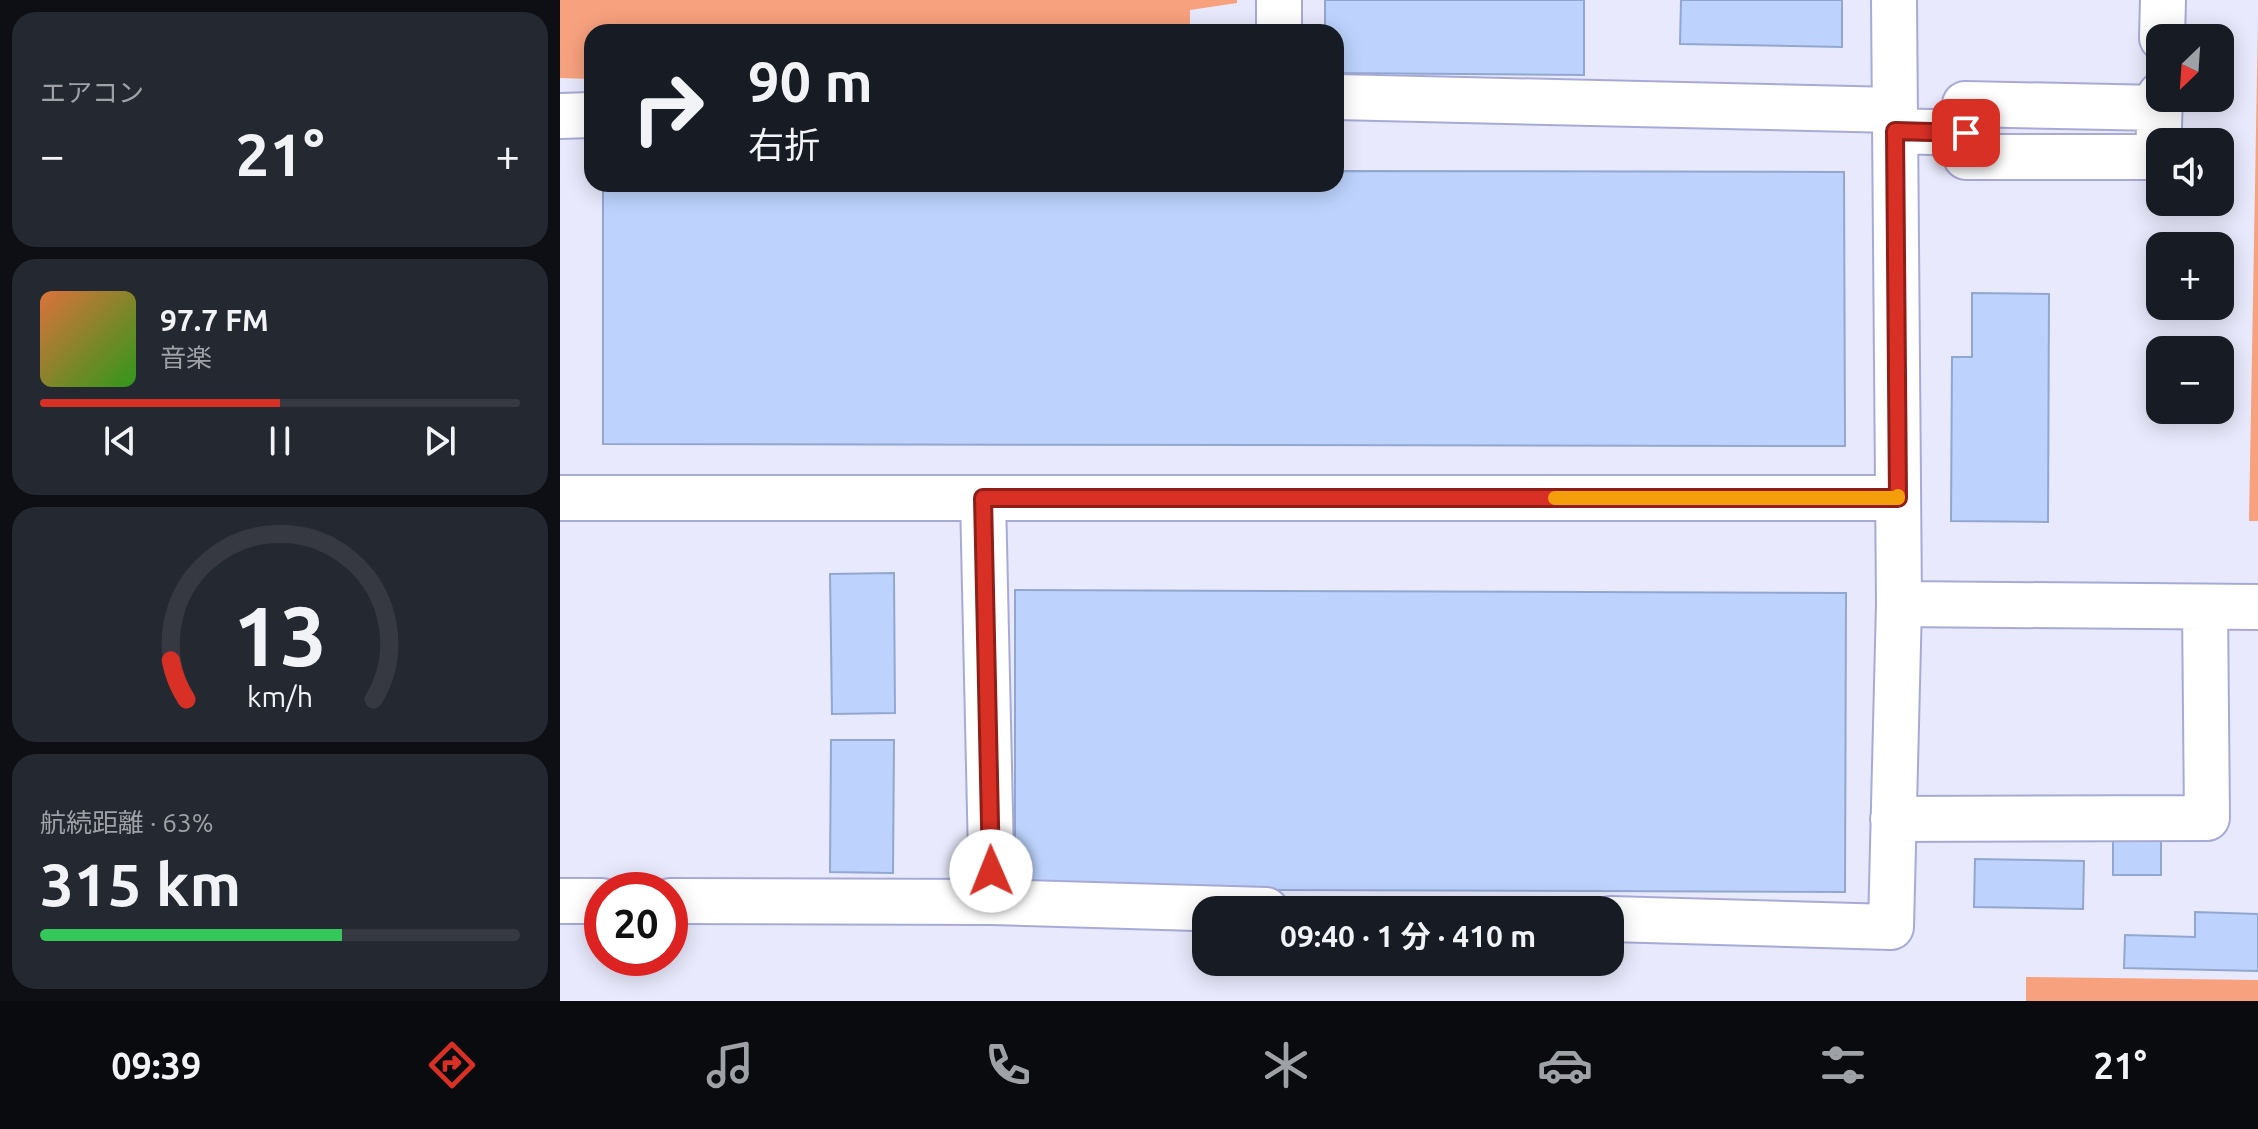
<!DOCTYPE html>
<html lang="ja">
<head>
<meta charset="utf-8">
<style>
	:root { --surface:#171b24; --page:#242831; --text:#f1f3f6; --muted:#9ea1a6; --line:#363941; --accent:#d93025 }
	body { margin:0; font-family:Ubuntu,"Noto Sans JP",sans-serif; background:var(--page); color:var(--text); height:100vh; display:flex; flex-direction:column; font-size:30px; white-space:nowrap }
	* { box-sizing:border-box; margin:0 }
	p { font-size:26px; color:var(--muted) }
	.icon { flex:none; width:44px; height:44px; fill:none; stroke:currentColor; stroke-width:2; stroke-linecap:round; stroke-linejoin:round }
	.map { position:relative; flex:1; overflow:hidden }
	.details { display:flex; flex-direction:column; gap:12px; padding:12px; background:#0d0f14; width:560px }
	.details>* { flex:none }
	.guide { position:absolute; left:24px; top:24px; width:760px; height:168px; border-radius:24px; box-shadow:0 4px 20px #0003; background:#171b24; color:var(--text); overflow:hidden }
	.needle { width:52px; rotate:205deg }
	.fabs { position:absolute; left:1586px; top:24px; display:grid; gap:16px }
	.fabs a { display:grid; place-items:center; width:88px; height:88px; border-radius:16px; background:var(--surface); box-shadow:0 4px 20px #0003; font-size:40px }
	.speed { position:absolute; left:24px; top:872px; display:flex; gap:16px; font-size:40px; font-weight:700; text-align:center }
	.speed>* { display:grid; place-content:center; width:104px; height:104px; border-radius:50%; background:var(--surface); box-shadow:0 4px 20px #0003; line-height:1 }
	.speed .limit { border:12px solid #d22; background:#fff; color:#111 }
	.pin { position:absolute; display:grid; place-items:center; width:68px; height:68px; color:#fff; margin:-34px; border-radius:16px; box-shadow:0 4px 12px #0006 }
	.me { position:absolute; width:88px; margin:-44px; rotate:359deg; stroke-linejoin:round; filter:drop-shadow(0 0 6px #0008) }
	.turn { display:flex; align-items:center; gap:28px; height:168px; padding:0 32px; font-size:36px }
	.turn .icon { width:104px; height:104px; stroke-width:2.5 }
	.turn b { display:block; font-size:56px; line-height:68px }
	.big { font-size:60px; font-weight:700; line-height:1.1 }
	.details .tile { flex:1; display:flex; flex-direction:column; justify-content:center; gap:12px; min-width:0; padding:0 28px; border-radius:24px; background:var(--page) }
	.details .dial { align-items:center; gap:0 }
	.dial svg { height:208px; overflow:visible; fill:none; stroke:var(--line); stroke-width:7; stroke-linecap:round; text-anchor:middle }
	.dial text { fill:var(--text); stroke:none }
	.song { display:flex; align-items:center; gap:24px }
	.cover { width:96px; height:96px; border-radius:12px; background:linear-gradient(135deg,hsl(20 70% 55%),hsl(110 70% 35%)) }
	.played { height:8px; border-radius:4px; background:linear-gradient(90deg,var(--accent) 50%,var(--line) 50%) }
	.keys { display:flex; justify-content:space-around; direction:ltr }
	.heat { display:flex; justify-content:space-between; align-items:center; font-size:44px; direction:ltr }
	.charge { height:12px; border-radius:6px; background:linear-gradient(90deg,#34c759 63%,var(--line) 0) }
	.trip { position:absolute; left:632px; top:896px; width:432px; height:80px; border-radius:24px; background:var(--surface); box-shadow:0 4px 20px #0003; font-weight:700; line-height:80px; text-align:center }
	.dock { display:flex; height:128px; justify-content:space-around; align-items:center; background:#090b0e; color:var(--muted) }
	.dock .icon { width:56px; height:56px }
	.dock .on { color:var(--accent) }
	.dock b { font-size:36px; color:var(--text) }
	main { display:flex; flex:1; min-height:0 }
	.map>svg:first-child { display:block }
</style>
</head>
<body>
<main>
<section class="details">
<div class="tile"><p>エアコン</p>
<div class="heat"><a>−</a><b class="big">21°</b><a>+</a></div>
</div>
<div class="tile">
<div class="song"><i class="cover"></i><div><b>97.7 FM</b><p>音楽</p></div></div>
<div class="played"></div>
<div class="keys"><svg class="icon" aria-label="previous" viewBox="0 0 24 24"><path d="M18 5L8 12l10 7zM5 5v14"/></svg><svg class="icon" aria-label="pause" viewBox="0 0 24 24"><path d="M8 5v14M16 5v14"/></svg><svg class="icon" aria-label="next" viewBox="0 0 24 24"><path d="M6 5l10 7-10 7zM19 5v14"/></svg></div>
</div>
<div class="tile dial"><svg viewBox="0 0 100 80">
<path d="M14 69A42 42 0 1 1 86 69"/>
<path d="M14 69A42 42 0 0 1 8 54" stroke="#d93025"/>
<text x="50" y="56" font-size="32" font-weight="700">13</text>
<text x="50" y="72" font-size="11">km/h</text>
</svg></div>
<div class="tile"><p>航続距離 · 63%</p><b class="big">315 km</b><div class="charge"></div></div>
</section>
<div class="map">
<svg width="1698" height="1001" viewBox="0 0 1698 1001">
	<rect width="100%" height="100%" fill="#e8e9fc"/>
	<!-- green -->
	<path fill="#f7a17e" d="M0,0H677V3L630,10V32H32V79L0,78Z
		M1698,20V521H1689Z
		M1466,977L1698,980V1001H1466Z"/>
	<!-- building -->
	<path fill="#bdd3fd" stroke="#92a7cf" stroke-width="2" d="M765,0H1024V75L776,73V32H765Z
		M1121,0H1282V47L1120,44Z
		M776,171L1284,172L1285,446L43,444V184H776Z
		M1412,293L1489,294L1488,522L1391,521L1392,357H1412Z
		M334,573L335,713L272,714L270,574Z
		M455,590L1286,593L1285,892L455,889Z
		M271,740H334L333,873L270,872Z
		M1553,837H1601V875H1553Z
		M1415,859L1524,861L1523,909L1414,907Z
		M1635,912L1698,914V971L1564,968L1565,935L1635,937Z"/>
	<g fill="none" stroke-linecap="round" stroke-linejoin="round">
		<!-- minor casing -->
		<g stroke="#a8aad6" stroke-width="48">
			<path id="minor" d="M719,0V32
				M1334,0L1339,604L1698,607
				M1602,38L1603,0
				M776,97L1335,110
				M0,116L32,115
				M1335,131L1406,133V157H1598L1600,95
				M1406,133L1405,104L1600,108
				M0,498H1338
				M423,498L432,902
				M1333,819L1647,818L1645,607
				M0,901H42
				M110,901L432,902L706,910
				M1050,919L1331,927L1339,604"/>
		</g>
		<!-- minor -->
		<use href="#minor" stroke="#fff" stroke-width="44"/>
	</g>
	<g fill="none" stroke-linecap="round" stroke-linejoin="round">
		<!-- route casing -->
		<g stroke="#8d1f18" stroke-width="20">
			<path id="route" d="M431,871L423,498H1338L1335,131L1406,133"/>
		</g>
		<!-- route -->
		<use href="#route" stroke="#d93025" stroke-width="14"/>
		<!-- slow -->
		<path stroke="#f59e0b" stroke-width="14" d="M995,498H1338V496"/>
	</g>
</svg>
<div class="fabs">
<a><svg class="needle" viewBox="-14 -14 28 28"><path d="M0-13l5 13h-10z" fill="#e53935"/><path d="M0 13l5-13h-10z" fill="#9ea1a6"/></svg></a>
<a><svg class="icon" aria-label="sound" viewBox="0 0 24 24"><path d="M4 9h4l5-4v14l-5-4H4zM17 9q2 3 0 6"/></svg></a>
<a>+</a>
<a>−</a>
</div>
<div class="speed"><div class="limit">20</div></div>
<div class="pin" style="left:1406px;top:133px;background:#d93025"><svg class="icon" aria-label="arrive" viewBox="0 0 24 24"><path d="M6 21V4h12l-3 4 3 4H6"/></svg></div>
<svg class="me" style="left:431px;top:871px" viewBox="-20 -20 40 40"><circle r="19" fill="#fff"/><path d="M0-13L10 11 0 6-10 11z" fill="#d93025"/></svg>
<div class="trip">09:40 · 1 分 · 410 m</div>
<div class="guide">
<div class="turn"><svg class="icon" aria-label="right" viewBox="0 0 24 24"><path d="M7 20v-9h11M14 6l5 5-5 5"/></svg><div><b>90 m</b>右折</div></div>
</div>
</div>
</main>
<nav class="dock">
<b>09:39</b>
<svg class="icon on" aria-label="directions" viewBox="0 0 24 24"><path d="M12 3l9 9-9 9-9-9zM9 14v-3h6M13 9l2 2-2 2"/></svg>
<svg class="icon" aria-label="music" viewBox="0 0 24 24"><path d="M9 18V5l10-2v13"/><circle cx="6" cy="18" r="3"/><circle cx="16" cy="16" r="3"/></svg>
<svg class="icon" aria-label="phone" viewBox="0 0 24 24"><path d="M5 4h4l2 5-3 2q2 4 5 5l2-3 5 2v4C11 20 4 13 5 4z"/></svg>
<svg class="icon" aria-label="climate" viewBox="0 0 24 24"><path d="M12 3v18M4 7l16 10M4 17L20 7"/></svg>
<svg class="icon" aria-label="car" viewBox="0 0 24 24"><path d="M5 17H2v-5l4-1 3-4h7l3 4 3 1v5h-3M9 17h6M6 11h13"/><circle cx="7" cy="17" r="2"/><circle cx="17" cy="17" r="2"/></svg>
<svg class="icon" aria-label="filters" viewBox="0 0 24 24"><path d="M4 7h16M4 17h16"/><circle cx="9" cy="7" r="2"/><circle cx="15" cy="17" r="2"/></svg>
<b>21°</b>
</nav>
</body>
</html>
